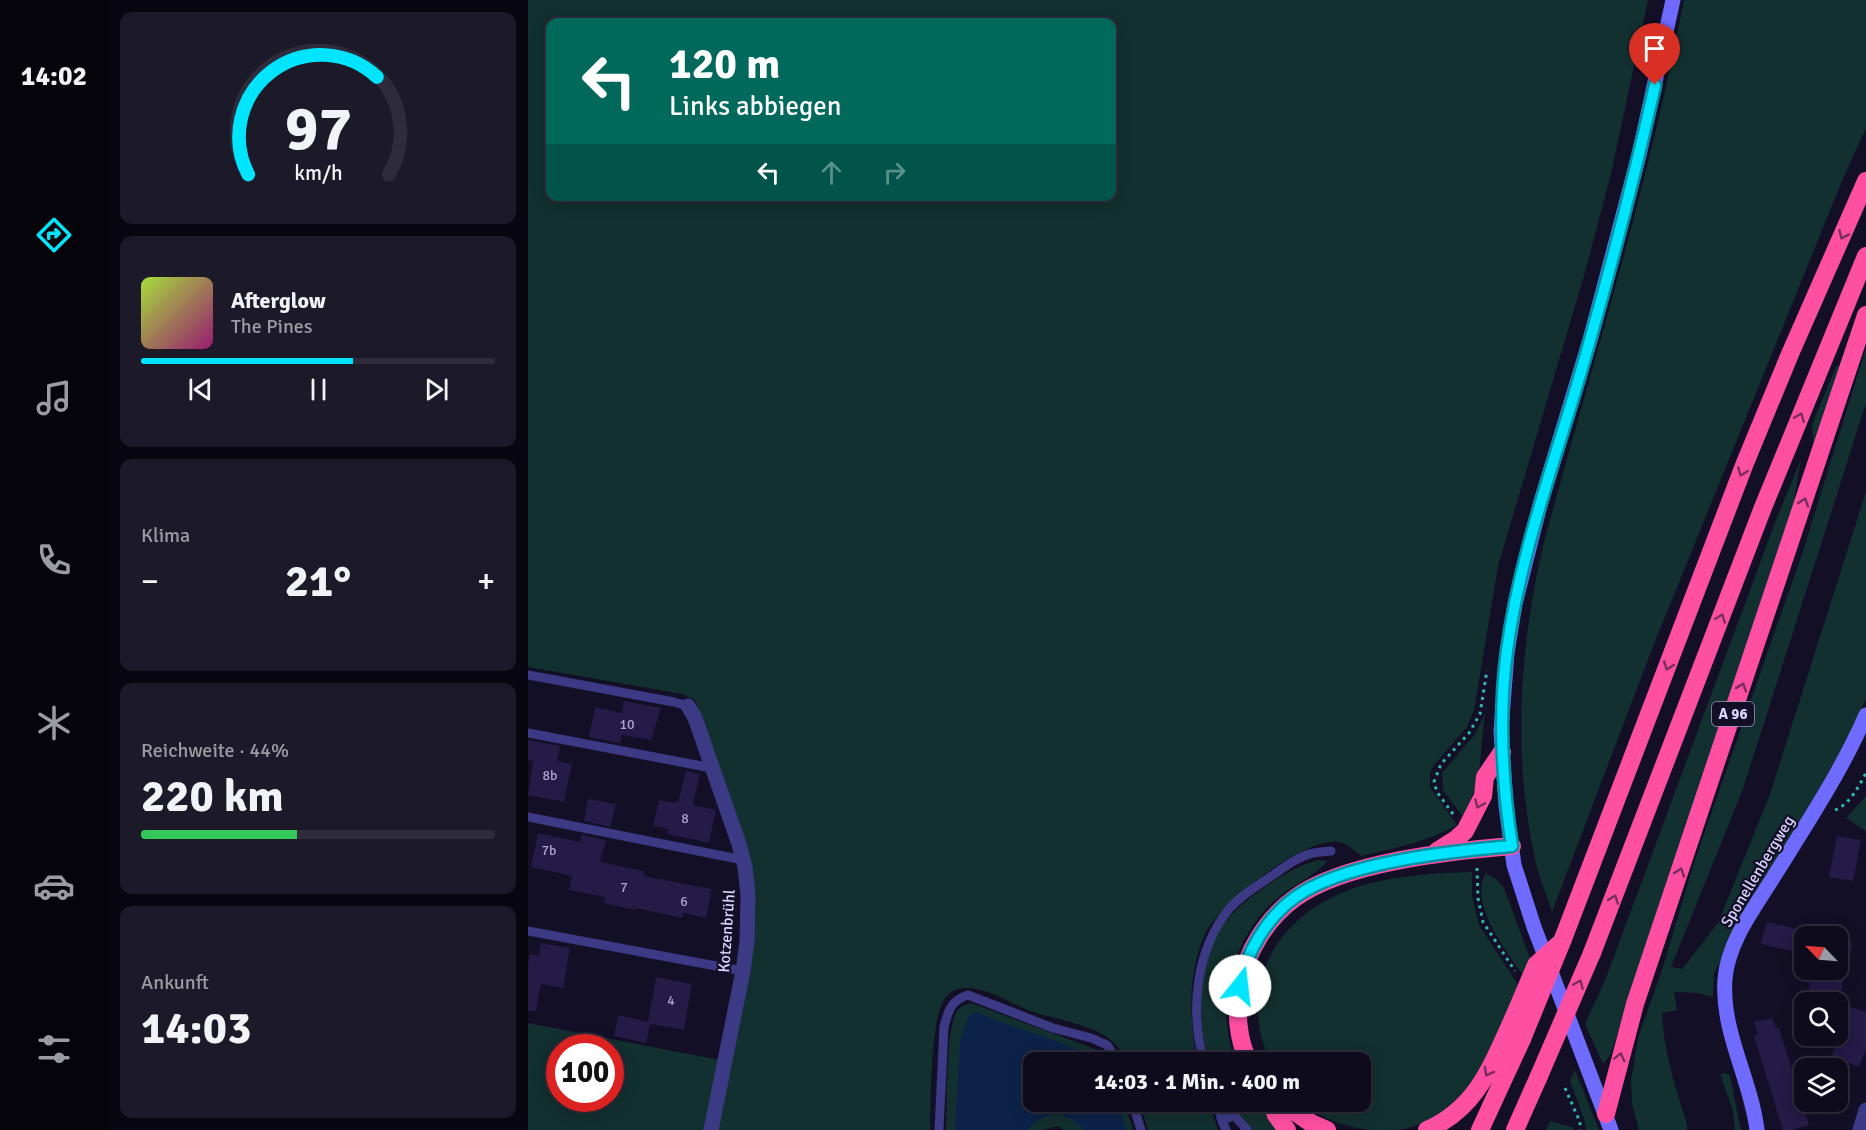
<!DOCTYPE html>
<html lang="de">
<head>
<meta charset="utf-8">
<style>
	:root { --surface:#0e0b1c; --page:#1c1929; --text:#f1f3f6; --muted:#9b9ba3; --line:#2e2b3b; --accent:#00e5ff }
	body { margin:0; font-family:Signika,sans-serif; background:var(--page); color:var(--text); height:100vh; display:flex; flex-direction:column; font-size:22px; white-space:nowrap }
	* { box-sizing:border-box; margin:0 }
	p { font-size:20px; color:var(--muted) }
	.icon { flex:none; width:33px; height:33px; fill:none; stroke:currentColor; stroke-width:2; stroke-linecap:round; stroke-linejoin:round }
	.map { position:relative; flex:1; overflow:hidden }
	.drawer { display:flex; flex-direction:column; gap:12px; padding:12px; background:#08060f; width:420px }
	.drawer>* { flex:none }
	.banner { position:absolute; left:18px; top:18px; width:570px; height:183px; border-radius:12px; box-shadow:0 3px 15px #0003,0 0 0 2px var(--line); background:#00695c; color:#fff; overflow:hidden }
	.needle { width:39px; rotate:295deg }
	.controls { position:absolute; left:1266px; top:926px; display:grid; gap:12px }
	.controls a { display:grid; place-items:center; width:54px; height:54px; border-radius:12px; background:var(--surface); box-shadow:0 3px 15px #0003,0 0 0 2px var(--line); font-size:30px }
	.speed { position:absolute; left:18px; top:1034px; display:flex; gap:12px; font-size:30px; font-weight:700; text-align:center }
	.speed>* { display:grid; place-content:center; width:78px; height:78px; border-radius:50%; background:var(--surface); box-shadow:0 3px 15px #0003,0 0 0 2px var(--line); line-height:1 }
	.speed .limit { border:9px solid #d22; background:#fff; color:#111 }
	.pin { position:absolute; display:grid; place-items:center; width:51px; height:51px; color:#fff; margin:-62px -26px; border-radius:50% 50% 50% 0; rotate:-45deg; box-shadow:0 0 6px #0007 }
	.pin .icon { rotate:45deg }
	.me { position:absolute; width:66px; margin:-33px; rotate:16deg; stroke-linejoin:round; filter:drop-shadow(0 0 4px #0008) }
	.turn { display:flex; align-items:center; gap:21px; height:126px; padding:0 24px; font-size:27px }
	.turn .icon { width:78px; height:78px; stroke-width:2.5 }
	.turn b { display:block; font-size:42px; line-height:51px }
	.lanes { display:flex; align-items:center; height:57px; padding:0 24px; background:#0003; justify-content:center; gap:30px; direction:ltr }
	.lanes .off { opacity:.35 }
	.big { font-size:45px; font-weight:800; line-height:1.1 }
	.drawer .widget { flex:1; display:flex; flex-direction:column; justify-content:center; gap:9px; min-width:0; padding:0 21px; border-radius:12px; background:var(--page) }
	.drawer .dial { align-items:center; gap:0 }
	.dial svg { height:156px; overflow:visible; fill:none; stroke:var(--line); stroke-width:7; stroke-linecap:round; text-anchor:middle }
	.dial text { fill:var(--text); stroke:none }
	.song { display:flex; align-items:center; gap:18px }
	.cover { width:72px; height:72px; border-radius:9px; background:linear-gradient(135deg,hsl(80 70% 55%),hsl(320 70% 35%)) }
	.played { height:6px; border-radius:3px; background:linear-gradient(90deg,var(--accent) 60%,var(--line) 60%) }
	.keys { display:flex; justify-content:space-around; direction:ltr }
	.heat { display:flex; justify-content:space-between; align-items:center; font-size:33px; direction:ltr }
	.charge { height:9px; border-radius:4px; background:linear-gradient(90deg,#34c759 44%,var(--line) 0) }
	.trip { position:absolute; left:495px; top:1052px; width:348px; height:60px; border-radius:12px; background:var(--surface); box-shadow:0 3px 15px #0003,0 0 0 2px var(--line); font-weight:800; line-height:60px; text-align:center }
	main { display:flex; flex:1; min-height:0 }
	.dock { display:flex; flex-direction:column; width:108px; justify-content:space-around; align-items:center; background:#06040b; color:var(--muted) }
	.dock .icon { width:42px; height:42px }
	.dock .on { color:var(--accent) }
	.dock b { font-size:27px; color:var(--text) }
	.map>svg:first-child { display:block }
</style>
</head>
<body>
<main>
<nav class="dock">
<b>14:02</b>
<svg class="icon on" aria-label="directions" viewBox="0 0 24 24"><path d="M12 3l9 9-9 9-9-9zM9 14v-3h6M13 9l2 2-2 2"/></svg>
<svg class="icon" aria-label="music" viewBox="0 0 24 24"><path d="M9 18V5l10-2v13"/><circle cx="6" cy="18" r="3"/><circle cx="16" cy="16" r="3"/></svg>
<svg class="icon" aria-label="phone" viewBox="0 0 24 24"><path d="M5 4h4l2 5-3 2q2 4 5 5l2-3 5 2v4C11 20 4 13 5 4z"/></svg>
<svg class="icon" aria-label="climate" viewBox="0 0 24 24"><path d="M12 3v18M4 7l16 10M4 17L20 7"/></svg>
<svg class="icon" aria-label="car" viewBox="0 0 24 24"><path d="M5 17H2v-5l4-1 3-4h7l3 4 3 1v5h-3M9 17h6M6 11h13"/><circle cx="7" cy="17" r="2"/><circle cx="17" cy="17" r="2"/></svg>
<svg class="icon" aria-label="filters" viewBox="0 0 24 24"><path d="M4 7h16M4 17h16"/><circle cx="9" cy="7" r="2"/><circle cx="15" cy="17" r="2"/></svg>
</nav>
<section class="drawer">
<div class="widget dial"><svg viewBox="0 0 100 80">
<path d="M14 69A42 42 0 1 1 86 69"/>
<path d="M14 69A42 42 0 0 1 80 19" stroke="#00e5ff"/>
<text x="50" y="56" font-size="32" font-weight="700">97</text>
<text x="50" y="72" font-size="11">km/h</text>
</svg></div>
<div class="widget">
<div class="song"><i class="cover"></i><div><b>Afterglow</b><p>The Pines</p></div></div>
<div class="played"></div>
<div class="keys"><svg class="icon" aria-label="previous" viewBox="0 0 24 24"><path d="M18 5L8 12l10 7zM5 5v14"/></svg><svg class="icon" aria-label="pause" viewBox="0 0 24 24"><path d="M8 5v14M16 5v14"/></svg><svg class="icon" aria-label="next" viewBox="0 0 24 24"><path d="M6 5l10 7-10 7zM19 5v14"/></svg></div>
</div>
<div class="widget"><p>Klima</p>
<div class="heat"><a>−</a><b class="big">21°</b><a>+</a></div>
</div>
<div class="widget"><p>Reichweite · 44%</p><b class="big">220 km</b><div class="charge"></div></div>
<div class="widget"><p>Ankunft</p><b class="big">14:03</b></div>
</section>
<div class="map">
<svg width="1338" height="1130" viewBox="0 0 1338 1130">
	<rect width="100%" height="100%" fill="#130f26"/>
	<!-- green -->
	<path fill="#12302f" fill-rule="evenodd" d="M0,0H1120L1083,174L1056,276L970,566L946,710L939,727L906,765L902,773V787L929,825C899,842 867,848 833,856C826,850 819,843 810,842C774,838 690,904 676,936C659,976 662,1021 669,1062H599C594,1051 588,1044 579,1037C559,1024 528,1019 505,1012C483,1004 460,987 436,988C429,988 422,992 417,998C402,1019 403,1102 402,1130H188L226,931L175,724L167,700L154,694L0,667ZM22,22H584V196H22Z
		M1156,0H1338V128L1314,181L1124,649L1024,912C1019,896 1012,880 1008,864C984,758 991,647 1016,542C1065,362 1121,184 1156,0Z
		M1338,348V403L1215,789L1143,967L1154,969L1190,923L1242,794L1338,492V699L1317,744L1186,973L1185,997L1170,993L1146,992L1149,1010L1134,1013C1136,1052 1147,1087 1159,1124V1130H1111L1104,1104L1103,1081L1110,1038L1134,970L1166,863L1275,551Z
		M1314,363L1286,456L1284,424L1308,367Z
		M1273,459L1262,525L1082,1056L1075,1064L1057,1024L1078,978L1248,520Z
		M957,713C952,748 955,786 934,816L915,790L914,773L947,734Z
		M1338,796V831L1318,818Z
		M790,860L800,861C784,878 762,886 745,902C703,941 686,1008 708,1062H681C670,1023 669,972 688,936C699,915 718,900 737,887C754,875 769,866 790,860Z
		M944,872V896L951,925L992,988C966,1043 943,1114 876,1129C868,1130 857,1130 849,1130C823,1130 791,1118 772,1101H832V1062H742C739,1052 734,1042 732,1031C718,957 771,902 839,884C873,875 909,873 944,872Z
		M958,873L968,879L976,888L1003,961L996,977C980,953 939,903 958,873Z
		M443,1003L570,1050L582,1062H506V1101H596L605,1130H536L530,1126L515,1130H418C419,1107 418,1029 428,1013C432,1006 436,1005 443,1003Z
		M0,1023L192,1060L177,1130H0ZM32,1047H82V1098H32Z
		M1047,1070L1071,1130H1058L1056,1119L1042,1081Z
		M1198,1073L1202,1076L1213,1130H1207L1205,1111L1192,1074Z
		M611,1101H680L690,1130H620Z
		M693,1101H729L750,1130H724L707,1110L700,1111L695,1107Z
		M1022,1121L1046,1128L1045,1130H1018Z"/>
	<!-- water -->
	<path fill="#0c2248" d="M448,1012C489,1030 534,1039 572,1062H506V1101H590L598,1130H555C537,1108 518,1110 500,1130H427L432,1041L440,1017Z"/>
	<!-- building -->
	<path fill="#241b47" d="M96,701L133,708L123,740L94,735L92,743L61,737L67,707L94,713Z
		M0,740L32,746L29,761L44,764L36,802L0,795L5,761L0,760Z
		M158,771L172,774L165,805L188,810L181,843L139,834L141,829L125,826L131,800L147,803V801L150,802Z
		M60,799L88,804L82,827L56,821Z
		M10,833L52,842L53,835L78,840L72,862L116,871L115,876L184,889L178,918L155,913L154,918L108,908L107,910L76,903L77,897L41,890L44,876L3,867Z
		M1309,836L1333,840L1325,881L1301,877Z
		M1239,922L1273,930L1267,952L1233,944Z
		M1310,939L1325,943L1310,1002L1338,1012V1049L1331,1067L1303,1057L1310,1039V1002H1277L1286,969H1310Z
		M13,943L42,948L35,988L13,984L8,1011H0V964L2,954L11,956Z
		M128,977L164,984L156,1030L122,1024L118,1043L86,1036L90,1015L120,1022Z
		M1244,1018L1248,1029L1251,1028L1281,1125L1264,1130H1255L1226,1036L1230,1034L1226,1022Z"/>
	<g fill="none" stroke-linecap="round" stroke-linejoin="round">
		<!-- path -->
		<path stroke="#2fb8b0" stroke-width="3" stroke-dasharray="3 4.5" stroke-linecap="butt" d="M1307,810C1322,804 1331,786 1338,773
			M925,814L909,792L906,782L913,764L941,733L952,714L959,670
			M949,868L950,898L955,922L987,971
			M1037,1088L1052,1122V1130"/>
		<!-- lane -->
		<path stroke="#3d3a85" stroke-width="9" d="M0,675L146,702L160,706
			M0,733L184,768
			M0,817L215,860
			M0,931L215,971
			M676,1062C662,1012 667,951 701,909C712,896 730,885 745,875C754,869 765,860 776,856C784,852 794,852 803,851
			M604,1101L613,1130
			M688,1101L694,1121
			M411,1130L416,1027C420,1011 423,1000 440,995L525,1028L563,1038L579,1045L590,1062
			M698,1130L694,1121L706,1115L719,1130"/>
		<!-- street -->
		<path stroke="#3d3a85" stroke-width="15" d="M160,706L167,718L211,844L217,867L220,895L219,941L215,971L183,1130
			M1332,1130L1338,1110"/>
		<!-- secondary -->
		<path stroke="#6f6bff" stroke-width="15" d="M1083,1130L1006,927L986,865L978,806L973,731L979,653L987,604L1012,505L1062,340L1111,155L1145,0
			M1229,1130C1223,1079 1193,1032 1197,979C1200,940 1229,905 1248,873C1280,822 1314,770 1338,715"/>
		<!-- highway -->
		<path stroke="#ff4fa3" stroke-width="18" d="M909,851L928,839L937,831L955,796L957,777L974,752
			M1035,939L1217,463L1262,354L1338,181
			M1064,953L1234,510L1338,256
			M721,1062C709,1039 708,1010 712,986C718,952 739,918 767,898C816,862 923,851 984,846
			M743,1101L748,1115L759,1130
			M751,1101L783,1123L799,1130
			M1078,1114L1107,1004L1338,315
			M899,1130C949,1108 964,1065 985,1019
			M952,1130L994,1039
			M987,1130L1011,1076"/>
		<!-- highway-bridge -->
		<path stroke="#ff4fa3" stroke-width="18" d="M985,1019L1008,965L1030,945
			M994,1039L1035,939
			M1011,1076L1064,953"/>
	</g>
	<!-- one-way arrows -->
	<defs><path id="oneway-chevron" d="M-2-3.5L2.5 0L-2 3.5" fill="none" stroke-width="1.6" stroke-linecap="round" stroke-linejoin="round" transform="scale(1.5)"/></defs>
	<g stroke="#7d2c5e">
		<use href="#oneway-chevron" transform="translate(1315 235) rotate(114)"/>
		<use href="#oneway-chevron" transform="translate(1272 417) rotate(-68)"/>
		<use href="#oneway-chevron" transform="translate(1214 472) rotate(111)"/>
		<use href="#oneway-chevron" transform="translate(1276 502) rotate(-71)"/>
		<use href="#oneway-chevron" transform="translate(1193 618) rotate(-69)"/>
		<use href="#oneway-chevron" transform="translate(1140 666) rotate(111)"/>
		<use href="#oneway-chevron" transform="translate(1214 687) rotate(-71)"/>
		<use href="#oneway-chevron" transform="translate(951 804) rotate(113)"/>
		<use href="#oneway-chevron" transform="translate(1152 872) rotate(-71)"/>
		<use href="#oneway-chevron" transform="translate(1086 899) rotate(-69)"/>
		<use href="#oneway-chevron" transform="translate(1051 984) rotate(-67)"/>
		<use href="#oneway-chevron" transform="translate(1092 1057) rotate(-76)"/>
		<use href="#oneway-chevron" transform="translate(960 1072) rotate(119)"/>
	</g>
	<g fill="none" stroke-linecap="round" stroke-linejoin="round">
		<!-- route casing -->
		<g stroke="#0095a6" stroke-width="15">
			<path id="route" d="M712,986C718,952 739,918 766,898C815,862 924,851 984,846C974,781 970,716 979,651C993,545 1034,443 1062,340C1086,256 1108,170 1127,85"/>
		</g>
		<!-- route -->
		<use href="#route" stroke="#00e5ff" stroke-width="10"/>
	</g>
	<g text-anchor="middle" stroke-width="4.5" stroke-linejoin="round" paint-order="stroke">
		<!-- number labels -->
		<g font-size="14" fill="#aca6d1">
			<text x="99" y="729">10</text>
			<text x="22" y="780">8b</text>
			<text x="157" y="823">8</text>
			<text x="21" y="855">7b</text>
			<text x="96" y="892">7</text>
			<text x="156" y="906">6</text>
			<text x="143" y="1005">4</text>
		</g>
		<!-- shield labels -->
		<rect fill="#130f26" stroke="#9e99be" stroke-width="1.5" x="1184" y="702" width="42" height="24" rx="4.5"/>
		<g font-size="15" font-weight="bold" fill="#d9d4ff">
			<text x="1205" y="719">A 96</text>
		</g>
		<!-- street labels -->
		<g font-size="16" fill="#d9d4ff" stroke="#130f26">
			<text transform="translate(1229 871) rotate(-59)" y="6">Sponellenbergweg</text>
			<text transform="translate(198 931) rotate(-86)" y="6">Kotzenbrühl</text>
		</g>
	</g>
</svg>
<div class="controls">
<a><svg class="needle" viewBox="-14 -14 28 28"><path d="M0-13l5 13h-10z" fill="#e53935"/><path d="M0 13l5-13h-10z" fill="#9b9ba3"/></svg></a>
<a><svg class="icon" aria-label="search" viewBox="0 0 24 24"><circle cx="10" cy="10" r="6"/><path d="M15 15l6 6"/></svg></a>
<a><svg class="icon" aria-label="layers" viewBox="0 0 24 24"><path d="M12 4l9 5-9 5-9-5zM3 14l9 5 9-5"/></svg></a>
</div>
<div class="speed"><div class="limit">100</div></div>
<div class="pin" style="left:1127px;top:85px;background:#d93025"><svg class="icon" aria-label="arrive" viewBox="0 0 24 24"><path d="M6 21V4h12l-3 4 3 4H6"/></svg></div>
<svg class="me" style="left:712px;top:986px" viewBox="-20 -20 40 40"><circle r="19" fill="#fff"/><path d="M0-13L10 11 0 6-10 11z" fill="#00e5ff"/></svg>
<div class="trip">14:03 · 1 Min. · 400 m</div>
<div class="banner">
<div class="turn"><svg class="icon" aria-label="left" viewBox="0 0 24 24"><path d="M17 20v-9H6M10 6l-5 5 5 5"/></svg><div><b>120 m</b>Links abbiegen</div></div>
<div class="lanes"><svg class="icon" aria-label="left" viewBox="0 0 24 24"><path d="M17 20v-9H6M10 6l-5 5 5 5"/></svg><svg class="icon off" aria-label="ahead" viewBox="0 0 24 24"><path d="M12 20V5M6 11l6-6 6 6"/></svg><svg class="icon off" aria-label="right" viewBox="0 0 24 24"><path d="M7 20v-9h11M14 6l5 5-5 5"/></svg></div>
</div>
</div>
</main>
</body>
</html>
